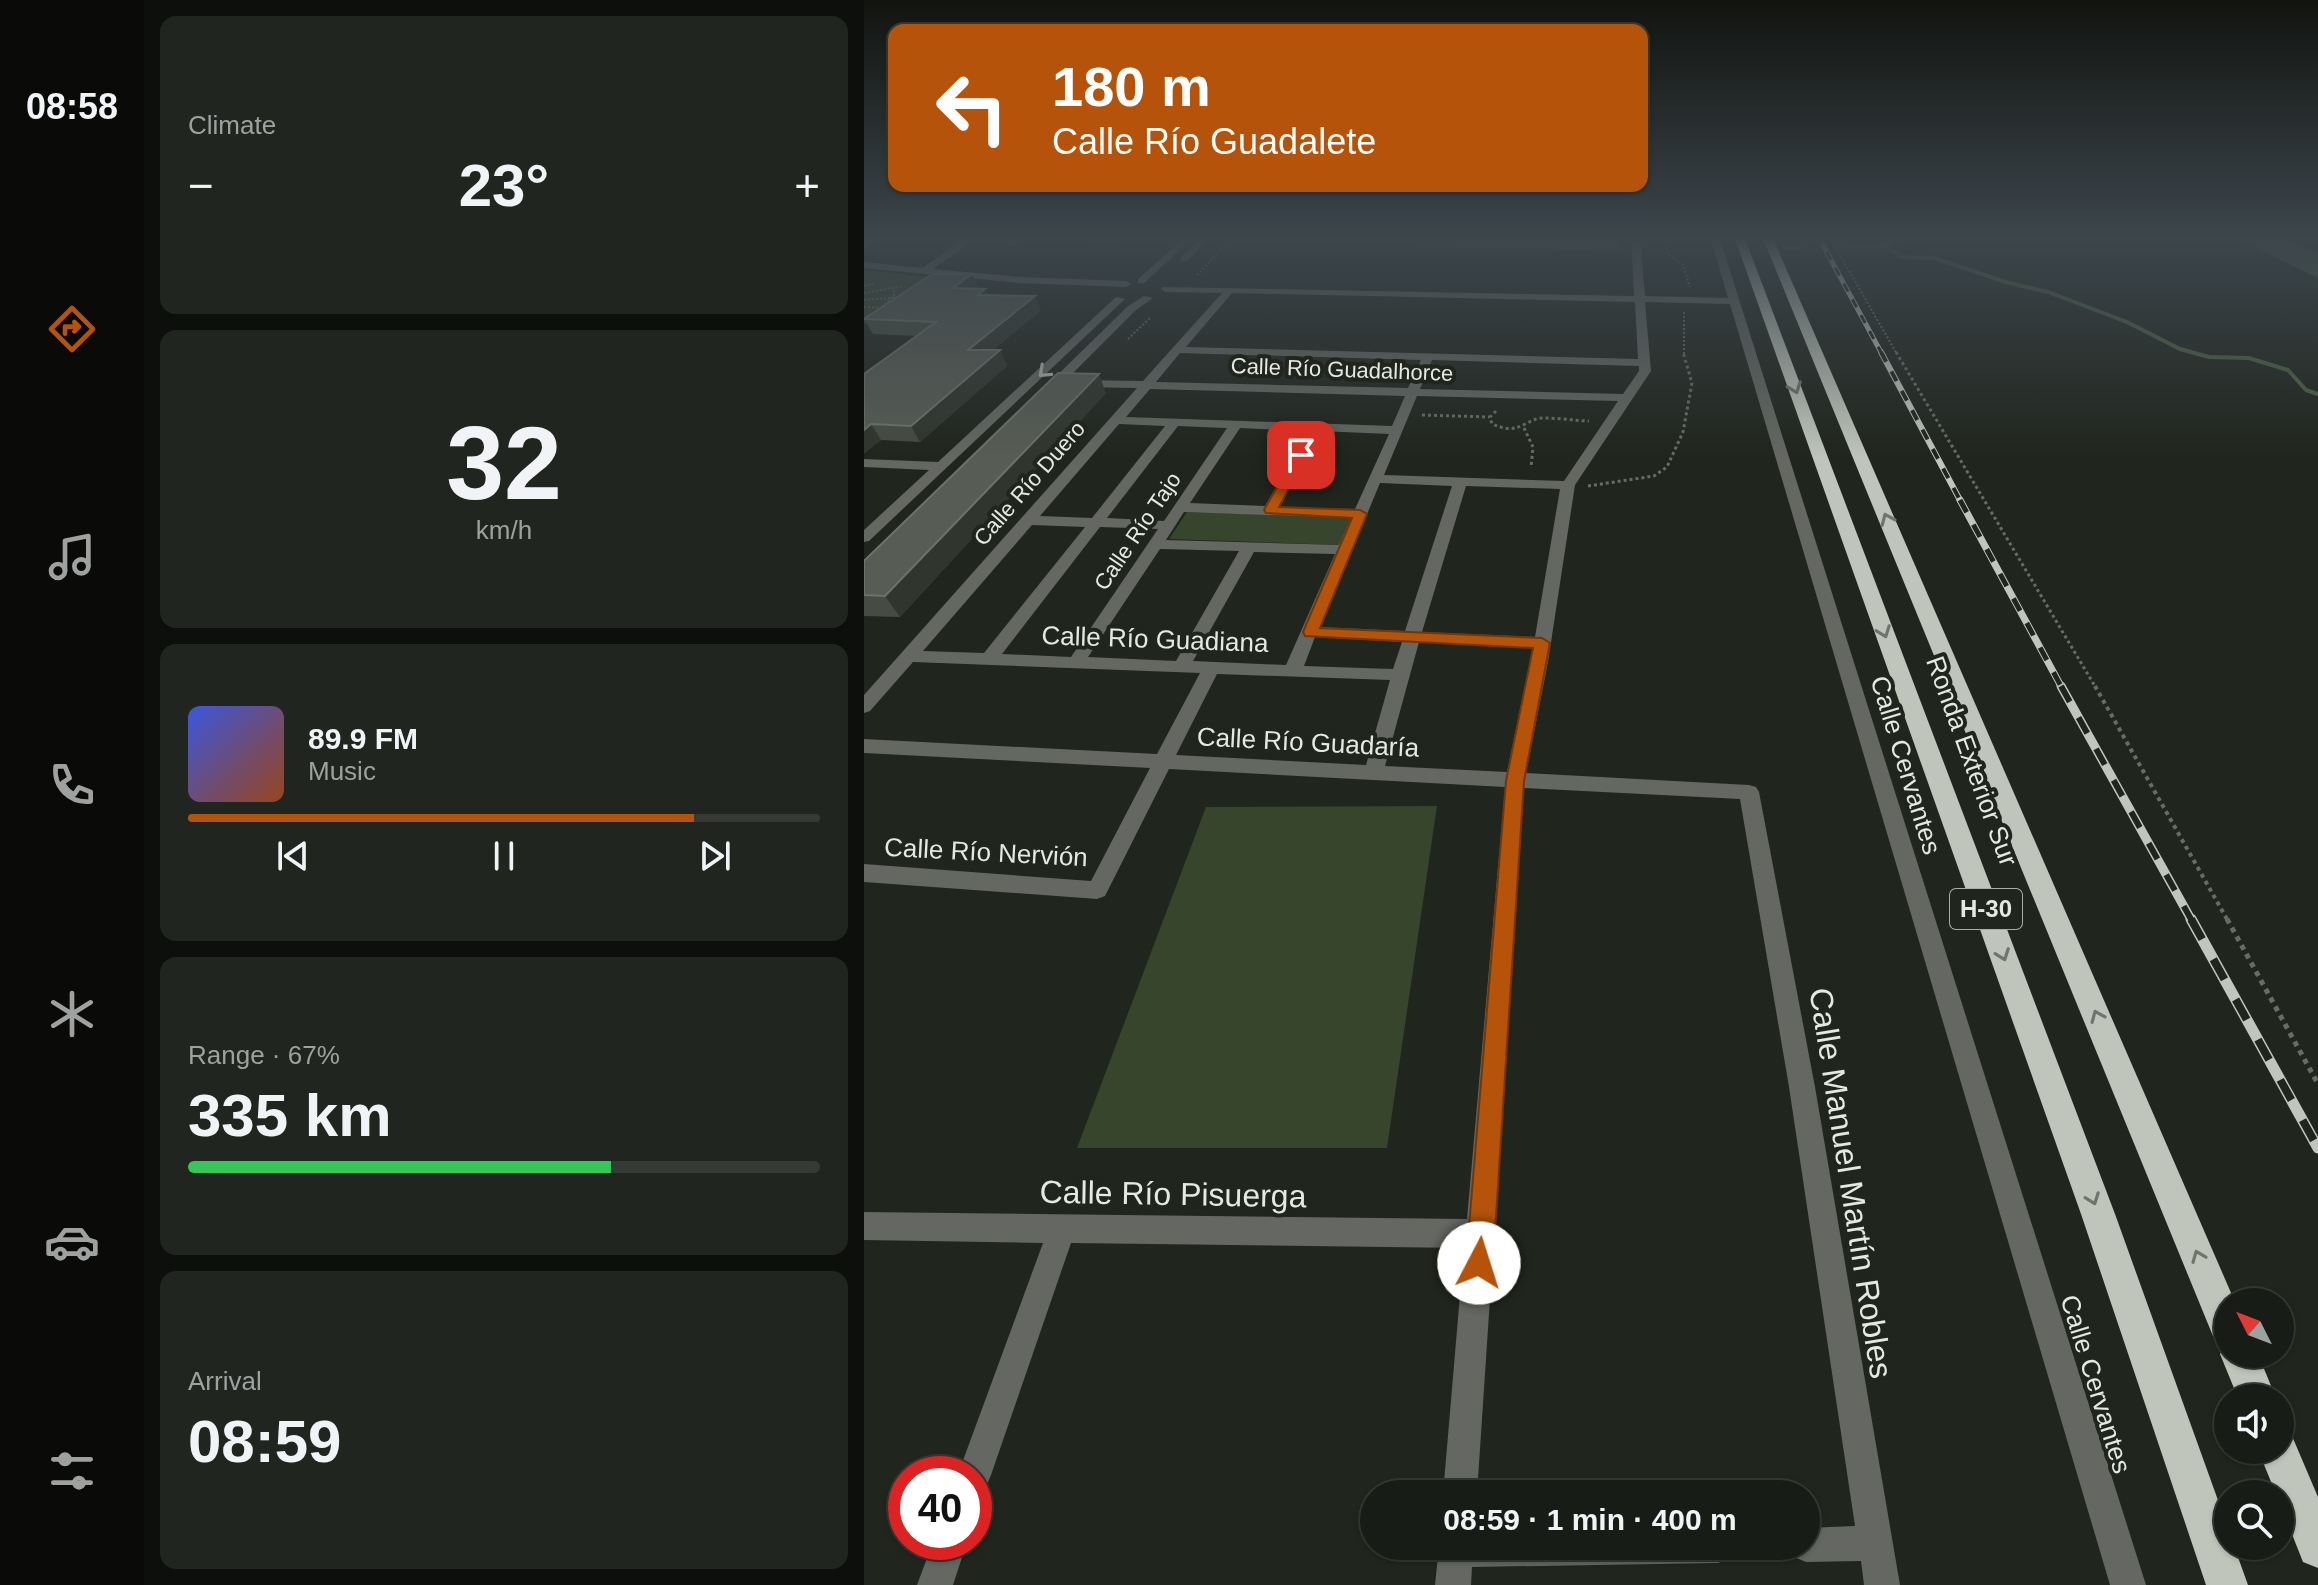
<!DOCTYPE html>
<html lang="en">
<head>
<meta charset="utf-8">
<style>
	:root { --surface:#181c16; --page:#21251f; --text:#f1f3f6; --muted:#9fa1a1; --line:#363a35; --accent:#b45309 }
	body { margin:0; font-family:Arial,sans-serif; background:var(--page); color:var(--text); height:100vh; display:flex; flex-direction:column; font-size:30px; white-space:nowrap }
	* { box-sizing:border-box; margin:0 }
	p { font-size:26px; color:var(--muted) }
	.icon { flex:none; width:44px; height:44px; fill:none; stroke:currentColor; stroke-width:2; stroke-linecap:round; stroke-linejoin:round }
	.map { position:relative; flex:1; overflow:hidden }
	.side { display:flex; flex-direction:column; gap:16px; padding:16px; background:#0d0f0c; width:720px }
	.side>* { flex:none }
	.guide { position:absolute; left:24px; top:24px; width:760px; height:168px; border-radius:16px; box-shadow:0 2px 6px #0004,0 0 0 2px var(--line); background:#b45309; color:#fff; overflow:hidden }
	.needle { width:52px; rotate:312deg }
	.tools { position:absolute; left:1350px; top:1288px; display:grid; gap:16px }
	.tools a { display:grid; place-items:center; width:80px; height:80px; border-radius:50%; background:var(--surface); box-shadow:0 2px 6px #0004,0 0 0 2px var(--line); font-size:40px }
	.speed { position:absolute; left:24px; top:1456px; display:flex; gap:16px; font-size:40px; font-weight:700; text-align:center }
	.speed>* { display:grid; place-content:center; width:104px; height:104px; border-radius:50%; background:var(--surface); box-shadow:0 2px 6px #0004,0 0 0 2px var(--line); line-height:1 }
	.speed .limit { border:12px solid #d22; background:#fff; color:#111 }
	.pin { position:absolute; display:grid; place-items:center; width:68px; height:68px; color:#fff; margin:-34px; border-radius:16px; box-shadow:0 4px 12px #0006 }
	.me { position:absolute; width:88px; margin:-44px; rotate:5deg; stroke-linejoin:round; filter:drop-shadow(0 0 6px #0008) }
	.turn { display:flex; align-items:center; gap:28px; height:168px; padding:0 32px; font-size:36px }
	.turn .icon { width:104px; height:104px; stroke-width:2.5 }
	.turn b { display:block; font-size:56px; line-height:68px }
	.big { font-size:60px; font-weight:700; line-height:1.1 }
	.side .widget { flex:1; display:flex; flex-direction:column; justify-content:center; gap:12px; min-width:0; padding:0 28px; border-radius:16px; background:var(--page) }
	.side .dial { align-items:center; gap:0 }
	.dial b { font-size:104px; line-height:1 }
	.song { display:flex; align-items:center; gap:24px }
	.cover { width:96px; height:96px; border-radius:12px; background:linear-gradient(135deg,hsl(230 70% 55%),hsl(20 70% 35%)) }
	.played { height:8px; border-radius:4px; background:linear-gradient(90deg,var(--accent) 80%,var(--line) 80%) }
	.keys { display:flex; justify-content:space-around; direction:ltr }
	.heat { display:flex; justify-content:space-between; align-items:center; font-size:44px; direction:ltr }
	.charge { height:12px; border-radius:6px; background:linear-gradient(90deg,#34c759 67%,var(--line) 0) }
	.trip { position:absolute; left:496px; top:1480px; width:460px; height:80px; border-radius:40px; background:var(--surface); box-shadow:0 2px 6px #0004,0 0 0 2px var(--line); font-weight:700; line-height:80px; text-align:center }
	main { display:flex; flex:1; min-height:0 }
	.tabs { display:flex; flex-direction:column; width:144px; justify-content:space-around; align-items:center; background:#0a0b09; color:var(--muted) }
	.tabs .icon { width:56px; height:56px }
	.tabs .current { color:var(--accent) }
	.tabs b { font-size:36px; color:var(--text) }
	.map>svg:first-child { display:block }
</style>
</head>
<body>
<main>
<nav class="tabs">
<b>08:58</b>
<svg class="icon current" aria-label="directions" viewBox="0 0 24 24"><path d="M12 3l9 9-9 9-9-9zM9 14v-3h6M13 9l2 2-2 2"/></svg>
<svg class="icon" aria-label="music" viewBox="0 0 24 24"><path d="M9 18V5l10-2v13"/><circle cx="6" cy="18" r="3"/><circle cx="16" cy="16" r="3"/></svg>
<svg class="icon" aria-label="phone" viewBox="0 0 24 24"><path d="M5 4h4l2 5-3 2q2 4 5 5l2-3 5 2v4C11 20 4 13 5 4z"/></svg>
<svg class="icon" aria-label="climate" viewBox="0 0 24 24"><path d="M12 3v18M4 7l16 10M4 17L20 7"/></svg>
<svg class="icon" aria-label="car" viewBox="0 0 24 24"><path d="M5 17H2v-5l4-1 3-4h7l3 4 3 1v5h-3M9 17h6M6 11h13"/><circle cx="7" cy="17" r="2"/><circle cx="17" cy="17" r="2"/></svg>
<svg class="icon" aria-label="filters" viewBox="0 0 24 24"><path d="M4 7h16M4 17h16"/><circle cx="9" cy="7" r="2"/><circle cx="15" cy="17" r="2"/></svg>
</nav>
<section class="side">
<div class="widget"><p>Climate</p>
<div class="heat"><a>−</a><b class="big">23°</b><a>+</a></div>
</div>
<div class="widget dial"><b>32</b><p>km/h</p></div>
<div class="widget">
<div class="song"><i class="cover"></i><div><b>89.9 FM</b><p>Music</p></div></div>
<div class="played"></div>
<div class="keys"><svg class="icon" aria-label="previous" viewBox="0 0 24 24"><path d="M18 5L8 12l10 7zM5 5v14"/></svg><svg class="icon" aria-label="pause" viewBox="0 0 24 24"><path d="M8 5v14M16 5v14"/></svg><svg class="icon" aria-label="next" viewBox="0 0 24 24"><path d="M6 5l10 7-10 7zM19 5v14"/></svg></div>
</div>
<div class="widget"><p>Range · 67%</p><b class="big">335 km</b><div class="charge"></div></div>
<div class="widget"><p>Arrival</p><b class="big">08:59</b></div>
</section>
<div class="map">
<svg width="1454" height="1585" viewBox="0 0 1454 1585">
	<rect width="100%" height="100%" fill="#20251d"/>
	<!-- green -->
	<path fill="#36452b" d="M0,270L83,279L0,324Z
		M323,512L490,518L477,545L305,539Z
		M573,806L523,1148H213L342,807Z"/>
	<!-- water -->
	<path fill="#506145" d="M1367,236H1411L1454,253V278Z"/>
	<g fill="none" stroke-linecap="round" stroke-linejoin="round">
		<!-- stream -->
		<path stroke="#506145" stroke-width="4" d="M1022,246L1038,257L1070,258L1145,283L1184,292L1263,322L1316,349L1345,357L1385,358L1424,370L1442,390L1454,394
			M984,247L1022,246L1025,241L1052,236
			M920,248H937"/>
		<!-- path-far3 -->
		<path stroke="#676c65" stroke-width="2" stroke-dasharray="2 2" stroke-linecap="butt" d="M803,236L802,253L819,265L826,287
			M965,236L1033,354
			M333,275L370,236
			M0,286L11,283
			M0,293L39,286
			M0,300L37,297
			M0,307L20,308
			M18,307L31,294L28,286
			M264,339L287,317
			M820,354V312"/>
		<!-- path-far2 -->
		<path stroke="#676c65" stroke-width="3" stroke-dasharray="3 3" stroke-linecap="butt" d="M1032,352L1232,688
			M632,411L626,417L628,424C650,433 653,427 672,419C681,416 713,421 725,421
			M558,415L625,417
			M660,428L669,447L667,468
			M724,486L790,476L803,467L819,432L828,383L819,352"/>
		<!-- path-far1 -->
		<path stroke="#676c65" stroke-width="4" stroke-dasharray="4 4" stroke-linecap="butt" d="M1231,686L1364,921"/>
		<!-- path -->
		<path stroke="#676c65" stroke-width="5" stroke-dasharray="5 5" stroke-linecap="butt" d="M1363,919L1454,1084"/>
		<!-- minor -->
		<path fill="#646762" fill-rule="evenodd" d="M10,236H21L0,248V241Z
			M104,236L157,242L152,245L106,243L69,269L156,277L262,281L267,284L262,287L156,283L0,268V262L58,268Z
			M322,236H331L280,283H274V279Z
			M340,236H349L323,261H317V257Z
			M767,236H776L781,296L864,298L846,236H855L1282,1585H1246L866,304L781,302L787,371L711,485L684,662L662,773L885,785L892,787L895,792L951,1087L1036,1585H1000L997,1561L942,1562L930,1557L925,1546H942V1528L991,1526L925,1087L876,799L660,788L613,1494H579L600,1248L207,1243L127,1475L122,1487L110,1492V1474H94L179,1243L0,1240V1212L603,1219L641,787L305,769L241,896L233,899L0,882V864L227,881L286,768L0,753V739L293,754L336,673L49,662L6,711L0,713V695L273,388L213,387L209,386V380L279,381L358,293L302,292L297,289L298,287L770,296ZM368,293L771,302L774,359L322,347ZM316,353L557,360L544,388L292,382ZM568,360L775,366V371L759,394L556,389ZM286,389L541,396L528,426L262,417ZM553,396L754,401L700,481L520,475ZM255,424L301,426L228,518L176,516ZM314,426L363,428L300,521L243,518ZM376,428L444,431L401,506L326,503ZM456,431L525,434L491,509L415,507ZM516,483L588,486L541,631L456,627ZM602,486L696,489L671,637L558,632ZM320,512L487,518L475,545L302,540ZM168,525L221,527L120,653L59,651ZM236,527L294,529L207,657L138,654ZM296,549L375,551L312,661L224,657ZM390,552L471,554L422,665L329,661ZM451,637L538,642L529,669L440,666ZM555,642L669,648L643,772L521,766ZM353,674L526,680L502,765L312,755Z
			M280,296L289,298L272,310L186,396H178V390L264,306Z
			M252,297L261,299L5,541L0,542V530L65,470L0,467V459L74,462Z
			M69,1542H103L89,1585H53Z
			M575,1546H871L866,1558L854,1563L608,1567L607,1585H571Z"/>
		<!-- highway -->
		<path fill="#bfc5bb" fill-rule="evenodd" d="M870,236H880L1251,1214L1364,1528V1546H1370L1384,1585H1342L1217,1214Z
			M898,236H908L1371,1302H1364V1354H1394L1412,1398H1374L1356,1354L1360,1345L1351,1341Z
			M1416,1431L1428,1436L1454,1497V1568L1439,1562L1416,1504V1494H1412L1394,1450H1416Z"/>
		<!-- rail-far4 casing -->
		<g stroke="#c1c5bf" stroke-width="5">
			<path id="rail-far4" d="M954,236L1018,354"/>
		</g>
		<!-- rail-far3 casing -->
		<g stroke="#c1c5bf" stroke-width="6">
			<path id="rail-far3" d="M1017,352L1097,502"/>
		</g>
		<!-- rail-far2 casing -->
		<g stroke="#c1c5bf" stroke-width="7">
			<path id="rail-far2" d="M1096,500L1198,688"/>
		</g>
		<!-- rail-far1 casing -->
		<g stroke="#c1c5bf" stroke-width="9">
			<path id="rail-far1" d="M1197,686L1328,921"/>
		</g>
		<!-- rail casing -->
		<g stroke="#c1c5bf" stroke-width="11">
			<path id="rail" d="M1327,919L1454,1148"/>
		</g>
		<!-- rail-far4 -->
		<use href="#rail-far4" stroke="#20251d" stroke-width="3" stroke-dasharray="9" stroke-linecap="butt"/>
		<!-- rail-far3 -->
		<use href="#rail-far3" stroke="#20251d" stroke-width="4" stroke-dasharray="11" stroke-linecap="butt"/>
		<!-- rail-far2 -->
		<use href="#rail-far2" stroke="#20251d" stroke-width="5" stroke-dasharray="14" stroke-linecap="butt"/>
		<!-- rail-far1 -->
		<use href="#rail-far1" stroke="#20251d" stroke-width="6" stroke-dasharray="18" stroke-linecap="butt"/>
		<!-- rail -->
		<use href="#rail" stroke="#20251d" stroke-width="8" stroke-dasharray="23" stroke-linecap="butt"/>
	</g>
	<!-- wall -->
	<path fill="#464b43" d="M225,236H266L258,242H227Z
		M369,236H758V251L371,243Z
		M108,274L115,288L121,289L124,295L177,310L129,350H136L143,366L56,442L17,440L0,453V374L54,336L9,334L0,319Z
		M242,393L36,617L0,616V561Z"/>
	<!-- shaded-wall -->
	<path fill="#30352d" d="M256,236H266L258,242Z
		M108,274L115,288H89Z
		M121,289L127,303L113,295Z
		M171,296L177,310L111,365L104,350Z
		M136,350L143,366L56,442L47,426Z
		M235,374L242,393L36,617L21,596Z
		M7,424L17,440L1,453L0,451V430Z"/>
	<!-- building -->
	<path fill="#575c54" stroke="#6d726b" stroke-width="2" d="M68,274H108L89,288L121,289L113,295L171,296L104,350H136L47,426L7,424L0,430V374L72,322L0,319Z
		M194,373L235,374L21,596L0,595V561Z"/>
	<!-- one-way arrows -->
	<defs><path id="oneway-chevron" d="M-2-3.5L2.5 0L-2 3.5" fill="none" stroke-width="1.6" stroke-linecap="round" stroke-linejoin="round" transform="scale(2)"/></defs>
	<use stroke="#b1b4af" href="#oneway-chevron" transform="translate(180 372) rotate(137)"/>
	<g stroke="#70756c">
		<use href="#oneway-chevron" transform="translate(931 388) rotate(70)"/>
		<use href="#oneway-chevron" transform="translate(1023 519) rotate(-113)"/>
		<use href="#oneway-chevron" transform="translate(1020 632) rotate(70)"/>
		<use href="#oneway-chevron" transform="translate(1139 955) rotate(70)"/>
		<use href="#oneway-chevron" transform="translate(1233 1016) rotate(-113)"/>
		<use href="#oneway-chevron" transform="translate(1229 1199) rotate(70)"/>
		<use href="#oneway-chevron" transform="translate(1334 1256) rotate(-112)"/>
	</g>
	<!-- sky -->
	<linearGradient id="sky" x2="0" y2="1"><stop stop-color="#121410"/><stop offset="0.52" stop-color="#3c464c"/><stop offset="1" stop-color="#3c464c" stop-opacity="0"/></linearGradient>
	<rect width="1454" height="458" fill="url(#sky)"/>
	<!-- route -->
	<path fill="#b45309" stroke="#753606" stroke-width="2" d="M437,451L443,455L415,507L496,510L503,514L456,628L678,638L686,643L660,781L629,1263L625,1272L615,1276L606,1272L602,1263L642,781L669,648L441,636L439,632L488,518L402,513L400,510L431,455Z"/>
	<g text-anchor="middle" stroke-width="8" stroke-linejoin="round" paint-order="stroke">
		<!-- far-street labels -->
		<g font-size="22" fill="#e5e8e3" stroke="#20251d">
			<text transform="translate(478 369) rotate(2)" y="8">Calle Río Guadalhorce</text>
			<text transform="translate(165 483) rotate(-49)" y="8">Calle Río Duero</text>
			<text transform="translate(273 531) rotate(-56)" y="8">Calle Río Tajo</text>
		</g>
		<!-- shield labels -->
		<rect fill="#20251d" stroke="#aaaea8" stroke-width="2" x="1086" y="889" width="72" height="40" rx="6"/>
		<g font-size="24" font-weight="bold" fill="#e5e8e3">
			<text x="1122" y="917">H-30</text>
		</g>
		<!-- street labels -->
		<g font-size="26" fill="#e5e8e3" stroke="#20251d">
			<text transform="translate(291 639) rotate(2)" y="9">Calle Río Guadiana</text>
			<text transform="translate(444 742) rotate(3)" y="9">Calle Río Guadaría</text>
			<text transform="translate(1108 761) rotate(70)" y="9">Ronda Exterior Sur</text>
			<text transform="translate(1042 765) rotate(73)" y="9">Calle Cervantes</text>
			<text transform="translate(122 852) rotate(3)" y="9">Calle Río Nervión</text>
			<text transform="translate(1232 1384) rotate(73)" y="9">Calle Cervantes</text>
		</g>
		<!-- near-street labels -->
		<g font-size="32" fill="#e5e8e3" stroke="#20251d">
			<text transform="translate(987 1183) rotate(81)" y="11">Calle Manuel Martín Robles</text>
			<text transform="translate(309 1194) rotate(1)" y="11">Calle Río Pisuerga</text>
		</g>
	</g>
</svg>
<div class="tools">
<a><svg class="needle" viewBox="-14 -14 28 28"><path d="M0-13l5 13h-10z" fill="#e53935"/><path d="M0 13l5-13h-10z" fill="#9fa1a1"/></svg></a>
<a><svg class="icon" aria-label="sound" viewBox="0 0 24 24"><path d="M4 9h4l5-4v14l-5-4H4zM17 9q2 3 0 6"/></svg></a>
<a><svg class="icon" aria-label="search" viewBox="0 0 24 24"><circle cx="10" cy="10" r="6"/><path d="M15 15l6 6"/></svg></a>
</div>
<div class="speed"><div class="limit">40</div></div>
<div class="pin" style="left:437px;top:455px;background:#d93025"><svg class="icon" aria-label="arrive" viewBox="0 0 24 24"><path d="M6 21V4h12l-3 4 3 4H6"/></svg></div>
<svg class="me" style="left:615px;top:1263px" viewBox="-20 -20 40 40"><circle r="19" fill="#fff"/><path d="M0-13L10 11 0 6-10 11z" fill="#b45309"/></svg>
<div class="trip">08:59 · 1 min · 400 m</div>
<div class="guide">
<div class="turn"><svg class="icon" aria-label="left" viewBox="0 0 24 24"><path d="M17 20v-9H6M10 6l-5 5 5 5"/></svg><div><b>180 m</b>Calle Río Guadalete</div></div>
</div>
</div>
</main>
</body>
</html>
